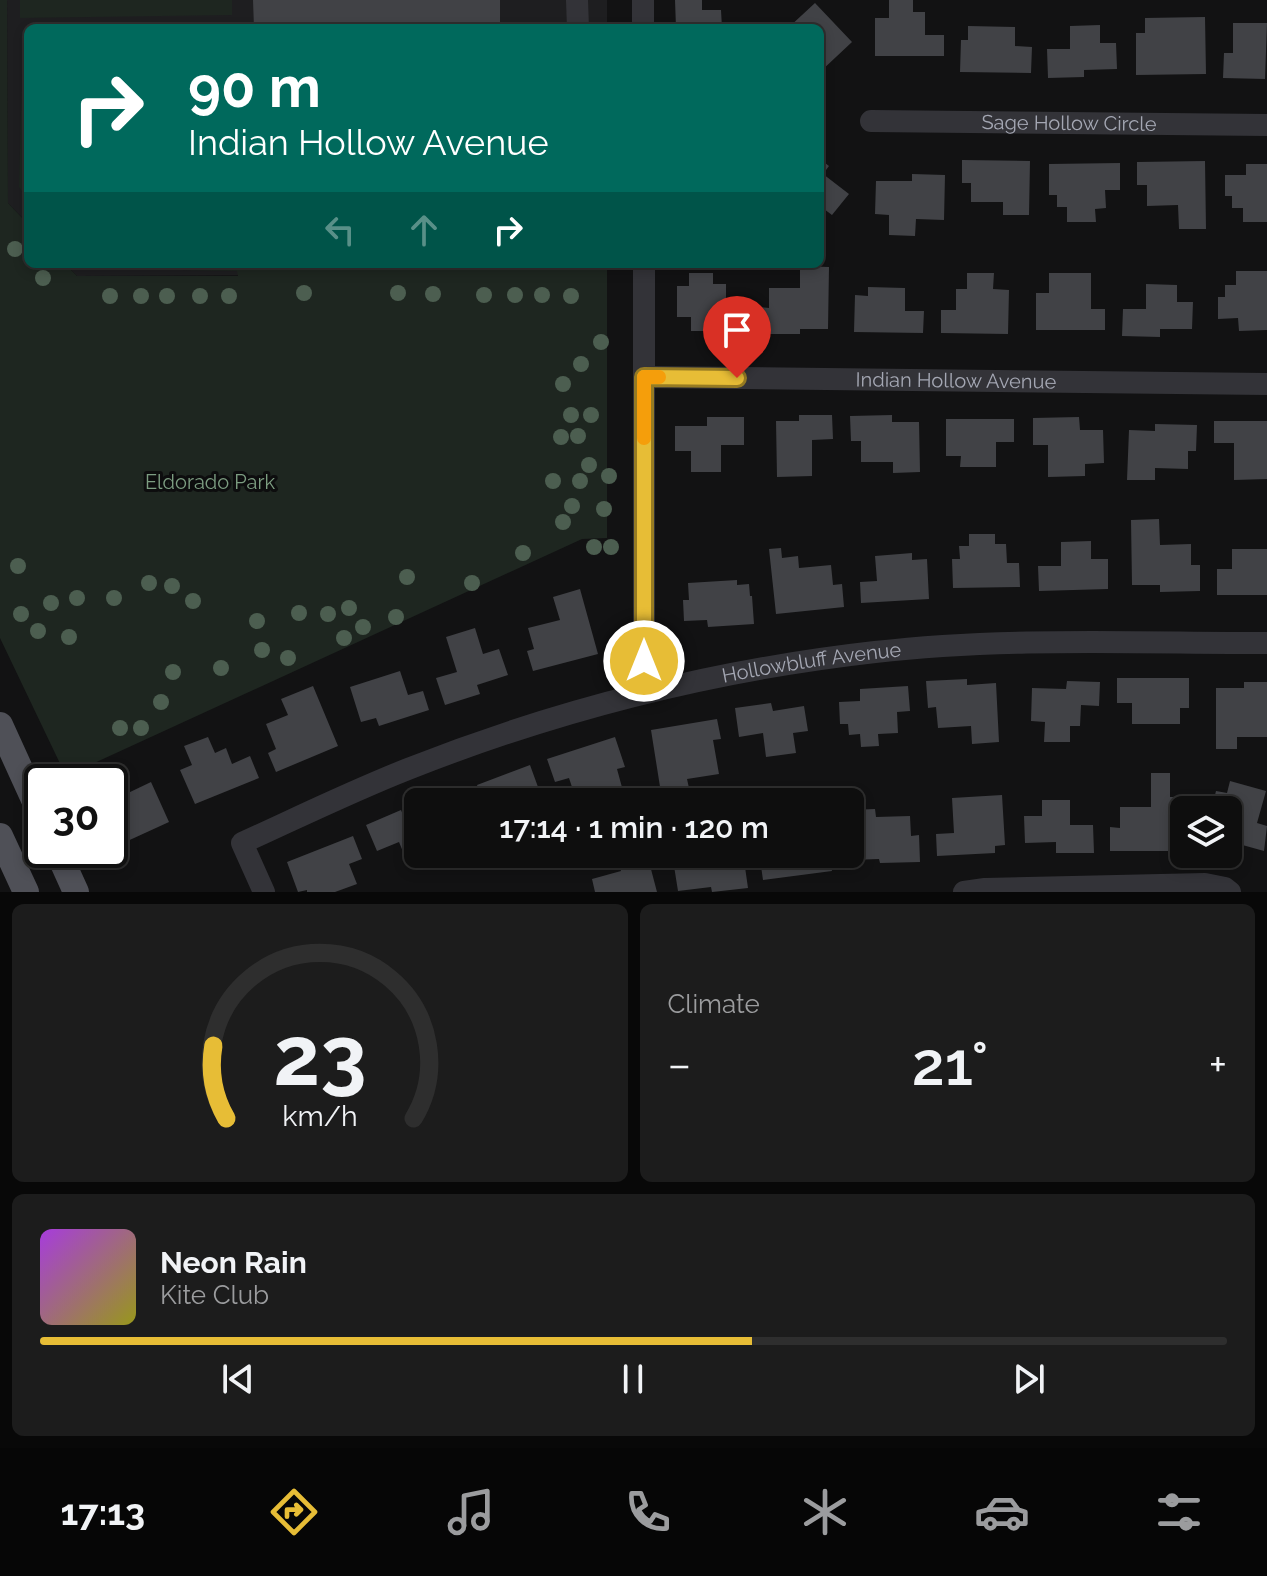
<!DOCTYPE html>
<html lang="en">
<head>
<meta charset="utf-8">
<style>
	:root { --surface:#0e0e0e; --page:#1c1c1c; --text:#f1f3f6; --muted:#9b9c9e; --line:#2e2e2e; --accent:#e7bd36 }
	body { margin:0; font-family:Raleway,sans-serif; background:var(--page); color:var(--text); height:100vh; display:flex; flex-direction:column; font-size:30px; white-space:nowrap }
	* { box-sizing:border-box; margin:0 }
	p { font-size:26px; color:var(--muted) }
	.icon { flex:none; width:44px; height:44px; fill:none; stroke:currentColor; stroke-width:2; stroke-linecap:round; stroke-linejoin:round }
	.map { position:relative; height:892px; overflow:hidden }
	.panel { display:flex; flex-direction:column; gap:12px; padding:12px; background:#080808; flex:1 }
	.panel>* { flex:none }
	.hud { position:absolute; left:24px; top:24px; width:800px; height:244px; border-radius:12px; box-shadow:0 4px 12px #0003,0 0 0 2px var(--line); background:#00695c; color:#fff; overflow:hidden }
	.fabs { position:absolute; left:1170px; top:796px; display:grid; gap:16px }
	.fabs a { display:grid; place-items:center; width:72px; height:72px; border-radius:12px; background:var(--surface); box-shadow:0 4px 12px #0003,0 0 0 2px var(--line); font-size:40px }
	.speed { position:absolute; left:24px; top:764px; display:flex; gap:16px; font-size:40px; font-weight:700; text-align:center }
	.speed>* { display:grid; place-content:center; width:104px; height:104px; border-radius:50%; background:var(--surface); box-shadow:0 4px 12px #0003,0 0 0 2px var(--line); line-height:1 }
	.speed .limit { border:4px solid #111; border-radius:12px; background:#fff; color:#111 }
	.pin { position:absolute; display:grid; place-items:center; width:68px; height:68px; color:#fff; margin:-82px -34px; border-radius:50% 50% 50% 0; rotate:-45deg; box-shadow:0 0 8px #0007 }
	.pin .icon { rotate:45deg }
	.me { position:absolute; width:88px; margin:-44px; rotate:0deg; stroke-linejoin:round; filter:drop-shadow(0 0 6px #0008) }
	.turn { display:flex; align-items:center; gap:28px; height:168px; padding:0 32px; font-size:36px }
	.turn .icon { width:104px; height:104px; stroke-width:2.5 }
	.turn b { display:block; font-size:56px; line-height:68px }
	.lanes { display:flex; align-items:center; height:76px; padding:0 32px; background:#0003; justify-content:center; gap:40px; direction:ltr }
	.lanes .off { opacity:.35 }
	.big { font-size:60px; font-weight:600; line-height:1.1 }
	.panel .tile { flex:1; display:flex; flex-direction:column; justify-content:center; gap:12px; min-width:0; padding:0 28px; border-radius:12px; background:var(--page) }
	.panel .dial { align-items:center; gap:0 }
	.dial svg { height:208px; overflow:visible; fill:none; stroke:var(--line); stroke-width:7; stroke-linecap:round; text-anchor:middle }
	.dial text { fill:var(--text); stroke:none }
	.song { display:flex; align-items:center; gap:24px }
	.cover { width:96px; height:96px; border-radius:12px; background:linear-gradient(135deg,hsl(280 70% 55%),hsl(60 70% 35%)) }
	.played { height:8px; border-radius:4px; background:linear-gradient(90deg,var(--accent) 60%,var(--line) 60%) }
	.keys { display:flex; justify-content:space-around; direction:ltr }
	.heat { display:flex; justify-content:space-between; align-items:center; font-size:44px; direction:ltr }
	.panel .tiles { flex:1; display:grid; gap:12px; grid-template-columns:1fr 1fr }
	.tile:last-child { grid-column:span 2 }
	.trip { position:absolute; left:404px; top:788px; width:460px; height:80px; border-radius:12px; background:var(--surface); box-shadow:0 4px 12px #0003,0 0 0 2px var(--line); font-weight:600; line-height:80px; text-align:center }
	.menu { display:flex; height:128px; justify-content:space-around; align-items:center; background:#060606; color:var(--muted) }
	.menu .icon { width:56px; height:56px }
	.menu .active { color:var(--accent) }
	.menu b { font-size:36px; color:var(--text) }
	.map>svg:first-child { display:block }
</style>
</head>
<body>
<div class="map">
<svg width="1267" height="892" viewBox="0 0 1267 892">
	<rect width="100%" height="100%" fill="#121213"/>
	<!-- built -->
	<path fill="#1e1e20" d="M7,0H607V28H28V224L8,203Z
		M65,264H607V274L77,276Z"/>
	<!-- green -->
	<path fill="#1e2620" d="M0,0H7L8,203L28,224V264H65L77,276H238L237,271L128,269L109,264H607V538L582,539L66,776L0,638Z
		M20,0H232V15L20,18Z
		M23,36L28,37V201L19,187Z"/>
	<!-- building -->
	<path fill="#414246" d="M253,0H500V28H254Z
		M675,0H702V10H721L722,28H676Z
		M889,0H913V12H925V35H944V56H875V18H889Z
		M815,3L852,42L820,72V28H788Z
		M1205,17L1206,74L1136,75V33H1145V18Z
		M1233,23H1267L1265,79L1223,78L1224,53H1233Z
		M1100,25V43H1116L1117,69L1084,70V77L1048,78L1047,49H1070V26Z
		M968,26L1015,27V46L1032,47L1031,73L960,72L961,40H968Z
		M820,159L829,166L823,174L849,194L832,215L820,206Z
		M962,160L1030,161L1029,215H1003V202H971V183H962Z
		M1205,161L1206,229H1179L1178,205L1147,206V185H1137V162Z
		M1120,163V190H1105L1106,208L1095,209L1096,222H1067V207H1057V195H1049V164Z
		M1246,164H1267V222H1243V208H1232V196H1225V175H1246Z
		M912,174L945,175L944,220L916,219L915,236L889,235V215L875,214L876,181H912Z
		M800,266L829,267L828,329H800V334H759V307L769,308V288H800Z
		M1236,271H1267V330L1239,331L1238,318L1218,319V297H1225V285H1236Z
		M689,273H713V284H726V303L741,304V331H691V317H677V286H689Z
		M967,273H994L993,289L1009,290L1008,334L941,333V310H956V289H967Z
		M1049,273H1091V309H1105V330H1036V293H1049Z
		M1146,284L1177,285V302H1193L1192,329H1160V337L1122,336L1123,309H1146Z
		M868,287L905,288V311H924L923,333L854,332L855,295L868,296Z
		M799,415H832L833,439L812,440V476L777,477L776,421H799Z
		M892,415V422H919L920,472L893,473V462H861V441H851L850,416Z
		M707,417H744V445H721V472H691V451H675V426H707Z
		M1079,417L1080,430H1103L1104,463L1085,464V476L1048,477V445H1033V418Z
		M946,419H1014V442H996V467H960L961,456H946Z
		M1214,421H1267V479L1234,480V443H1214Z
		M1155,424L1197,425L1196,451H1188V469L1155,468V480H1127L1129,430L1155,431Z
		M1159,519L1160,545L1191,544V565H1200V591L1160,592V585H1132L1131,520Z
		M969,534H995V544H1006L1007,563H1019L1020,587L953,588L952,559H960L959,546H969Z
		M1091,541V559H1108V589L1039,591L1038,566H1061V542Z
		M781,548L782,558L798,556L799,568L831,565L833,585L842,584L844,607L776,614L769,549Z
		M1232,549H1267V595H1217V569H1232Z
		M912,553V560L927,559L929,599L861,603L860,582L877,581L875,556Z
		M737,580V585L749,584L750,596H752L754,624L708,627L707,620L684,621L683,600H689L688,583Z
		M580,589L598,654L533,671L527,651L534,649L528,628L560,620L553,597Z
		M475,628L483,654L499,649L508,675L477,685L480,694L445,705L436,678L457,672L446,637Z
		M400,671L408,695L423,691L429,710L379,726L376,718L361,722L350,687Z
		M1117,678H1189V708H1180V724H1132V703H1117Z
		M967,679V685L996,683L999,742L972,744L971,726L938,728L936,707L928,708L926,681Z
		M1067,681L1100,682L1099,706L1081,705L1080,726H1070V742H1044L1045,722L1031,721L1032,688L1066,689Z
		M1244,682H1267V737H1237V749H1216V688H1244Z
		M313,686L338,746L276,772L268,753L276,749L266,724L288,715L281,699Z
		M908,686L910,711L897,712L898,733L878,734L879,746L861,747L860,734L849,735L848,724H840L839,702L860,701V689Z
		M771,703L773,711L804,706L808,731L793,733L796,753L766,757L763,733L739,737L735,708Z
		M717,719L721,739L713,740L719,774L687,779L689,788L661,793L651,730Z
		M208,737L215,753L226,748L232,764L250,756L259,778L195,804L180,770L192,765L184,746Z
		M615,737L625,767L617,769L623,791L588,802H577L569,778L555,782L547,759Z
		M530,765L538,787L521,793L525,802H483L477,785Z
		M1151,773H1170V797H1180V851H1110V827L1120,828V807H1151Z
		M1230,781L1266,791L1257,823L1267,826L1264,851L1228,841V810H1202L1205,801L1213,803L1216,791L1227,793Z
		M151,782L169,822L110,849V796L126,789L128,793Z
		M1002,795L1005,845L995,846V853L937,856L936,834L954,833L952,798Z
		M1042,800H1070V825H1093L1094,853H1056V842L1025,843L1024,816H1042Z
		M875,809L876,817L910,816L911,836L919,835L920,862L880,863L879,859L850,860V810Z
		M401,810L404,817L418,811V854H432L408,864L399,842L377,851L366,825Z
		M353,836L362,859L349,864L357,884L335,892H307V890L298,892L287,862Z
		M640,854H647L657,892H595L592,879L621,871L618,860Z
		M688,854H723L724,862L744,860L748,888L712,892L711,887L678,891L674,866L689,864Z
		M777,854H829L832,871L763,880L760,859L778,856Z"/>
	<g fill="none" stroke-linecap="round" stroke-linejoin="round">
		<!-- minor -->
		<g stroke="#333338" stroke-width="22">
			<path d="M577,0L578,28"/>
			<path d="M643,0V28"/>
			<path id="s1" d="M871,121L1267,125"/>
			<path d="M644,264V693"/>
			<path id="s2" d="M644,377L1267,384"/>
			<path id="s3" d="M264,892L242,843C297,818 352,791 408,769C557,710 715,670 875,652C1005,637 1136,643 1267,643"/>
			<path d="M964,892L985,889L1205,884L1225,888L1230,892"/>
		</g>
		<!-- major -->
		<path stroke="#4f5057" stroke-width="26" d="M0,725L42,817
			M0,836L26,892
			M57,850L76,892"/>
	</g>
	<!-- trees -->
	<g fill="#4c5e50">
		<circle cx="15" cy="249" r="8"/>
		<circle cx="43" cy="278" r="8"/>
		<circle cx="304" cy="293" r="8"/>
		<circle cx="398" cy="293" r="8"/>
		<circle cx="433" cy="294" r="8"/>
		<circle cx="484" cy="295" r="8"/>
		<circle cx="515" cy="295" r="8"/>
		<circle cx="542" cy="295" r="8"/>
		<circle cx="110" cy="296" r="8"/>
		<circle cx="141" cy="296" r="8"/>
		<circle cx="167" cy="296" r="8"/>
		<circle cx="200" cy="296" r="8"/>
		<circle cx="229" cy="296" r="8"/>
		<circle cx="571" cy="296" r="8"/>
		<circle cx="601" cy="342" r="8"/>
		<circle cx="581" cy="364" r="8"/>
		<circle cx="563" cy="384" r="8"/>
		<circle cx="571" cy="415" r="8"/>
		<circle cx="591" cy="415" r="8"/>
		<circle cx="578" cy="436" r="8"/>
		<circle cx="561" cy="437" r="8"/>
		<circle cx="589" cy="465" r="8"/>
		<circle cx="609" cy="476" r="8"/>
		<circle cx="553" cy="481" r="8"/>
		<circle cx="580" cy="481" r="8"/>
		<circle cx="572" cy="506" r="8"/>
		<circle cx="604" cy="509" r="8"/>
		<circle cx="563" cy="522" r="8"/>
		<circle cx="594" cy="547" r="8"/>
		<circle cx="611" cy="547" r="8"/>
		<circle cx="523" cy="553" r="8"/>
		<circle cx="18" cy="566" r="8"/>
		<circle cx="407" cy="577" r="8"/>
		<circle cx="149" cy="583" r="8"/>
		<circle cx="472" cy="583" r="8"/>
		<circle cx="172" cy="586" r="8"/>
		<circle cx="77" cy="598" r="8"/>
		<circle cx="114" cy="598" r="8"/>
		<circle cx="193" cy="601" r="8"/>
		<circle cx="51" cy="603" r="8"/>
		<circle cx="349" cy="608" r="8"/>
		<circle cx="299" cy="613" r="8"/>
		<circle cx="21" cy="614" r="8"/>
		<circle cx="328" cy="614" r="8"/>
		<circle cx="396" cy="617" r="8"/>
		<circle cx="257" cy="621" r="8"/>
		<circle cx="363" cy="627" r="8"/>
		<circle cx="38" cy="631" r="8"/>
		<circle cx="69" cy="637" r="8"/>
		<circle cx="344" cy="638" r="8"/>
		<circle cx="262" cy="650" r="8"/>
		<circle cx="288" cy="658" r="8"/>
		<circle cx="221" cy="668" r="8"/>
		<circle cx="173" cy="672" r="8"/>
		<circle cx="161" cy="702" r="8"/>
		<circle cx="120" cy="728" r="8"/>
		<circle cx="141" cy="728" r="8"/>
	</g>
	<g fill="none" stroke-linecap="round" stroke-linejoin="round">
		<!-- route casing -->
		<g stroke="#967b23" stroke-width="20">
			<path id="route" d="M644,661V377L737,378"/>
		</g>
		<!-- route -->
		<use href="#route" stroke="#e7bd36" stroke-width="14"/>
		<!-- slow -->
		<path stroke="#f59e0b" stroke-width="14" d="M644,438V377H659"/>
	</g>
	<g text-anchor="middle" stroke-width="6" stroke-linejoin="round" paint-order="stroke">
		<!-- street labels -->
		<g font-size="20" fill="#a4a7b3" stroke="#0d0d0e">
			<text dy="7" stroke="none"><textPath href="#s1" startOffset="198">Sage Hollow Circle</textPath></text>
			<text dy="7" stroke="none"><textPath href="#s2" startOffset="312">Indian Hollow Avenue</textPath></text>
			<text dy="7" stroke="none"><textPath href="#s3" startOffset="654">Hollowbluff Avenue</textPath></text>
		</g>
		<!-- park labels -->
		<g font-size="20" fill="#7c9d81" stroke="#0d0d0e">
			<text x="210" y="489">Eldorado Park</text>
		</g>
	</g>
</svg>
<div class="fabs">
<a><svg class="icon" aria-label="layers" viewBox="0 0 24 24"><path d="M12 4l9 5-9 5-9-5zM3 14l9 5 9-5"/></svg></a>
</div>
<div class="speed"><div class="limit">30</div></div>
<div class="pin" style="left:737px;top:378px;background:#d93025"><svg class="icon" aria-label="arrive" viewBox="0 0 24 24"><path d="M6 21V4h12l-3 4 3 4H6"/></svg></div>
<svg class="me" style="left:644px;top:661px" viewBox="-20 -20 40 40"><circle r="17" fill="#e7bd36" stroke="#fff" stroke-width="3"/><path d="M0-11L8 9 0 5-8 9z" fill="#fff"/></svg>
<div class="trip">17:14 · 1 min · 120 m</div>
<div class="hud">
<div class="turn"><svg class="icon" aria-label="right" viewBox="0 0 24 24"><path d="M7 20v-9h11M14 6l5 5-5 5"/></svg><div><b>90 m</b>Indian Hollow Avenue</div></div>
<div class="lanes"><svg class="icon off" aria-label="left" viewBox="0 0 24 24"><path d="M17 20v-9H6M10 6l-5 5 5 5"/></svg><svg class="icon off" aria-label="ahead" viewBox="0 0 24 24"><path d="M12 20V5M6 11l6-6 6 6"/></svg><svg class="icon" aria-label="right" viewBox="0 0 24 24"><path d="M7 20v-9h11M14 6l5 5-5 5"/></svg></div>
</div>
</div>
<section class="panel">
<div class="tiles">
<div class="tile dial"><svg viewBox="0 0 100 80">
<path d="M14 69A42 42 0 1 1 86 69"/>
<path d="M14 69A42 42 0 0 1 9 41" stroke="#e7bd36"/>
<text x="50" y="56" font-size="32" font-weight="700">23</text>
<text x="50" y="72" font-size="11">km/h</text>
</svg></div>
<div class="tile"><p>Climate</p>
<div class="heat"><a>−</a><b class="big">21°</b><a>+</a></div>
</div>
<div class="tile">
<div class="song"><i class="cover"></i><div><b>Neon Rain</b><p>Kite Club</p></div></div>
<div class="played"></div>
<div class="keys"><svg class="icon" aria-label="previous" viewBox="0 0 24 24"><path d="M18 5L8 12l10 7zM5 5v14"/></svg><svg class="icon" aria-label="pause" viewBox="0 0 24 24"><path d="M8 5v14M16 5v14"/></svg><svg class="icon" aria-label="next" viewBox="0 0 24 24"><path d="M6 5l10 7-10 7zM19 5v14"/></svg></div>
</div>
</div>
</section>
<nav class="menu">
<b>17:13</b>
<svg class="icon active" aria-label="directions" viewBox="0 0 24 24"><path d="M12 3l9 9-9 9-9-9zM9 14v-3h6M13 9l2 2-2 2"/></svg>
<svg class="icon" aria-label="music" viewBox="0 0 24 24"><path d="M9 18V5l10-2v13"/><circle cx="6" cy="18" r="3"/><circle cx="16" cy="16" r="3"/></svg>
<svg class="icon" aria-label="phone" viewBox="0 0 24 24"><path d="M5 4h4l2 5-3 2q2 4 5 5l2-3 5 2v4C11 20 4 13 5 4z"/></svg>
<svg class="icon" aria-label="climate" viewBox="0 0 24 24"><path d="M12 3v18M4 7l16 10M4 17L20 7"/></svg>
<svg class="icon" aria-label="car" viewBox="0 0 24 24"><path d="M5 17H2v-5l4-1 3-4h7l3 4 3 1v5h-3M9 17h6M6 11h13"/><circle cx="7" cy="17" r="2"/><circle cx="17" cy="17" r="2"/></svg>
<svg class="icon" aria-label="filters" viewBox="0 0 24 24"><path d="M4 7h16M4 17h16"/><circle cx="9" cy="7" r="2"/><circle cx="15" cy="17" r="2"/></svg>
</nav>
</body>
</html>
